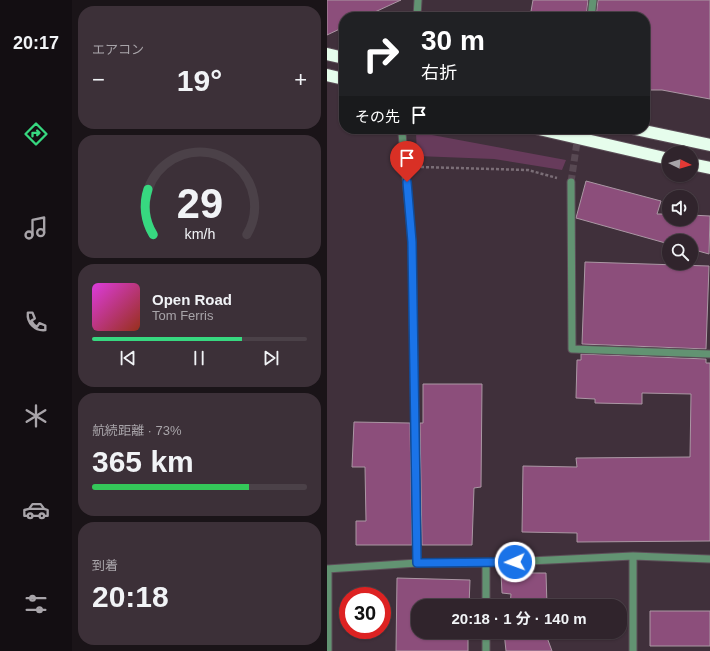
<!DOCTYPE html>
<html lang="ja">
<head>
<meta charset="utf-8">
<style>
	:root { --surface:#30242c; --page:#3c3038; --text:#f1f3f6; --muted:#a8a4a9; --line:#4b4148; --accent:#37d880 }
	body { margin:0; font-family:Arial,"Noto Sans JP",sans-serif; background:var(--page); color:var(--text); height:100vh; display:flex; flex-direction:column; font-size:15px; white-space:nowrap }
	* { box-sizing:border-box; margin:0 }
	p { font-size:13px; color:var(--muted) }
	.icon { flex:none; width:22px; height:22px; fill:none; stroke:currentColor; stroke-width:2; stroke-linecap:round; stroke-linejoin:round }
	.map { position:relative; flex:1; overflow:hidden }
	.sheet { display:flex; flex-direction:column; gap:6px; padding:6px; background:#1a1418; width:255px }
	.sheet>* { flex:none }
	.banner { position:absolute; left:12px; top:12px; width:311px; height:122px; border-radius:16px; box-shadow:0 1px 3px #0004,0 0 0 1px var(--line); background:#202124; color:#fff; overflow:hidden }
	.needle { width:26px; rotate:95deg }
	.tools { position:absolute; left:335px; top:146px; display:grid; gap:8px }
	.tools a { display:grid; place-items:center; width:36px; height:36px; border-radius:50%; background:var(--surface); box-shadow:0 1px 3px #0004,0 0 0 1px var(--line); font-size:20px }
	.speed { position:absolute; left:12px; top:587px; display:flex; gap:8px; font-size:20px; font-weight:700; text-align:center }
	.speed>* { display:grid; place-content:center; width:52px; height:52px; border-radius:50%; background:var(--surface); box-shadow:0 1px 3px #0004,0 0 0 1px var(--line); line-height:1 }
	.speed .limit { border:6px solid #d22; background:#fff; color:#111 }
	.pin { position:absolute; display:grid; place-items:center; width:34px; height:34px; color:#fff; margin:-41px -17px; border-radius:50% 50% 50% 0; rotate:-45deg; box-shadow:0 0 4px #0007 }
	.pin .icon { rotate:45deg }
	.me { position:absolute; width:44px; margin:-22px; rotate:268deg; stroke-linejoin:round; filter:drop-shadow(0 0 3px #0008) }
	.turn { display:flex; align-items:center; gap:14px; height:84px; padding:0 16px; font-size:18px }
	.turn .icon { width:52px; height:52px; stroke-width:2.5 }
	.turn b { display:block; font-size:28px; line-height:34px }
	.then { display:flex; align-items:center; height:38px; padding:0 16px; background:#0003; gap:8px; font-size:15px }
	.big { font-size:30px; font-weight:700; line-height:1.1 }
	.sheet .card { flex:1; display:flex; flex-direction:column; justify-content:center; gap:6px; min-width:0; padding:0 14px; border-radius:16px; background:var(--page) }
	.sheet .dial { align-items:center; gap:0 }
	.dial svg { height:104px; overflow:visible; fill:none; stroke:var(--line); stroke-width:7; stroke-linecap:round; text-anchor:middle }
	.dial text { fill:var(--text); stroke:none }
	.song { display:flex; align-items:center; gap:12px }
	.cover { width:48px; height:48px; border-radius:6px; background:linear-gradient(135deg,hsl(300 70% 55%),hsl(10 70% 35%)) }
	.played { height:4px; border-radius:2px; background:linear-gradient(90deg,var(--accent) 70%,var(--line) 70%) }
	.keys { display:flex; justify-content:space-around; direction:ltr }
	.heat { display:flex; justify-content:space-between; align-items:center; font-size:22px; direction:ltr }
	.charge { height:6px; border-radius:3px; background:linear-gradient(90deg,#34c759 73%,var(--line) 0) }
	.trip { position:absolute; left:84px; top:599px; width:216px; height:40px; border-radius:16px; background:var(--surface); box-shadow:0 1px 3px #0004,0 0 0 1px var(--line); font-weight:700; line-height:40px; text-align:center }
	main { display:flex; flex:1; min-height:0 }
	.tabs { display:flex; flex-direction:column; width:72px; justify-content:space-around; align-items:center; background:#130e12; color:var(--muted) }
	.tabs .icon { width:28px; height:28px }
	.tabs .on { color:var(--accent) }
	.tabs b { font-size:18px; color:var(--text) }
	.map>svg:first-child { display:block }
</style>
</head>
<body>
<main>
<nav class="tabs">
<b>20:17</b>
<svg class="icon on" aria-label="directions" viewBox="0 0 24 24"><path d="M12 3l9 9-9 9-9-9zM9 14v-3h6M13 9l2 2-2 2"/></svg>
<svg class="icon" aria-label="music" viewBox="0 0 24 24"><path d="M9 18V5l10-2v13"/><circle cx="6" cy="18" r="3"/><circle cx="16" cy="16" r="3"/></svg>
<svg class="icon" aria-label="phone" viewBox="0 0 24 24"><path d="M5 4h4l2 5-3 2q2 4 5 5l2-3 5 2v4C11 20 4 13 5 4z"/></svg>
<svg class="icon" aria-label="climate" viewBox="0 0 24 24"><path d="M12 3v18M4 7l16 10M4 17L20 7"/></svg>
<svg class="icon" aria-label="car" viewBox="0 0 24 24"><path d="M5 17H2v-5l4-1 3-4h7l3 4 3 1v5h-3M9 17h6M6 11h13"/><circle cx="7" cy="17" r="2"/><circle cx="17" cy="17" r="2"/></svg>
<svg class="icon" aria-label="filters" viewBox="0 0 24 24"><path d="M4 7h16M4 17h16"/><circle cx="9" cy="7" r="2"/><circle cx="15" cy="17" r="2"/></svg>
</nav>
<section class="sheet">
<div class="card"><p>エアコン</p>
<div class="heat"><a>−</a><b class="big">19°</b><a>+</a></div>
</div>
<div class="card dial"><svg viewBox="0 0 100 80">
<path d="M14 69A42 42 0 1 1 86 69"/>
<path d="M14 69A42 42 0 0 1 10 34" stroke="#37d880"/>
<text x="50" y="56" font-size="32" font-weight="700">29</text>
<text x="50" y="72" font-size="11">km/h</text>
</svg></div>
<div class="card">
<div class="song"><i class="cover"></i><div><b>Open Road</b><p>Tom Ferris</p></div></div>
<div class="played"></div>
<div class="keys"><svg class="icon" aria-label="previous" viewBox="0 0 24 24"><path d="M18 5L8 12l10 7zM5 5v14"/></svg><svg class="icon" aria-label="pause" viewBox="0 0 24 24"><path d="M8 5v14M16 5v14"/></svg><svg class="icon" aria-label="next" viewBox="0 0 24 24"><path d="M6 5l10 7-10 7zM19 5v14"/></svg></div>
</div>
<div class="card"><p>航続距離 · 73%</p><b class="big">365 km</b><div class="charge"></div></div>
<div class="card"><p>到着</p><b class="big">20:18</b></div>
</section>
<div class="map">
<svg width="383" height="651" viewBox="0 0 383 651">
	<rect width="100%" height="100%" fill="#40303b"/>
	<!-- green -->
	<path fill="#673b5b" d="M89,132L239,160L235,170L167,159L90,156Z"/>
	<!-- building -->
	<path fill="#8c4e7b" stroke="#ab97a4" d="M0,0H74L37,17H17V27L0,35Z
		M206,0H261L259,17H203Z
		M271,0H383V99L335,90H318V17H269Z
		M259,181L334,201L330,214H342V219H364V215L383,216L382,254L364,249V241H342V244L249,218Z
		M258,262L382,266L379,349L255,344Z
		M254,354L379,359V363H383V541L250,542V533L195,532L196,466L250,467L249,458L363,457L364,394L315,393V404L268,403V399L249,398L250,360H254Z
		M96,384H155L154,487L147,488L145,545H95L93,423H96Z
		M27,422L83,423L85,545H29V521H39L38,467H25Z
		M174,573H219L220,606H183L184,594L175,593Z
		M70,578L143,580L142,606H91V632H141V651H69Z
		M323,611H383V646H323Z
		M177,632H218L225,651H179Z"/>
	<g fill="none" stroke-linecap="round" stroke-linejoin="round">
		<!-- minor-tunnel -->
		<path stroke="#584953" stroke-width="7" stroke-dasharray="7 3.5" stroke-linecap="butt" d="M244,182L252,129"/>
		<!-- minor casing -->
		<g stroke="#5c4e58" stroke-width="9">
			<path id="minor" d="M90,17L91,0
				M264,17L266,0
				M75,133L85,242L90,563
				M244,182L245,349L383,354
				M306,556V651
				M0,569L90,563H159L306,556L383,559
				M159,606V563
				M1,651V569
				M159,651V632"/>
		</g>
		<!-- highway casing -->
		<g stroke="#5c4e58" stroke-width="14">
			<path id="highway" d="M0,54L17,58
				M0,75L17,79
				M212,129L342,159
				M308,129L383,145
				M364,164L383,168"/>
		</g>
		<!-- path -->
		<path stroke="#7b6e77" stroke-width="2.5" stroke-dasharray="3 2" stroke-linecap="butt" d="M94,167L201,170L230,178"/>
		<!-- minor -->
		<use href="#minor" stroke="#629372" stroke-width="7"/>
		<!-- highway -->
		<use href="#highway" stroke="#e6fdec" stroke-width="12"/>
	</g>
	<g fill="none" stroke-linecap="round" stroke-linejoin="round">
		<!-- route casing -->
		<g stroke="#114b97" stroke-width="10">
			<path id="route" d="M80,182L85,242L90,563L188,562"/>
		</g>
		<!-- route -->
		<use href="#route" stroke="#1a73e8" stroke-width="7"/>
	</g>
</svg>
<div class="tools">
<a><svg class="needle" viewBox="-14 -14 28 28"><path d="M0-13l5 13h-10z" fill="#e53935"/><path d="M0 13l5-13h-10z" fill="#a8a4a9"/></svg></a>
<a><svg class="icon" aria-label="sound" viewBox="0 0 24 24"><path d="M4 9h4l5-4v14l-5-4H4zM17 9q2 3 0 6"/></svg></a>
<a><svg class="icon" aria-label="search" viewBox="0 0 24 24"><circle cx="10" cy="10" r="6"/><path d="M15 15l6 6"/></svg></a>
</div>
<div class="speed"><div class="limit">30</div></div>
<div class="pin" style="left:80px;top:182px;background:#d93025"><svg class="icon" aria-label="arrive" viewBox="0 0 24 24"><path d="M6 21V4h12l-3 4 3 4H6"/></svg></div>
<svg class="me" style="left:188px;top:562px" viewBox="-20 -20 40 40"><circle r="17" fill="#1a73e8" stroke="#fff" stroke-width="3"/><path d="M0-11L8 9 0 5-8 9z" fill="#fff"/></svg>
<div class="trip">20:18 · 1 分 · 140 m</div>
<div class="banner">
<div class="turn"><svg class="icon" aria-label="right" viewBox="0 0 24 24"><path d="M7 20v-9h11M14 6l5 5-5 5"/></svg><div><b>30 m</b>右折</div></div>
<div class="then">その先<svg class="icon" aria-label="arrive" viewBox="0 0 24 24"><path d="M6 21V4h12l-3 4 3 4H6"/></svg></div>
</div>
</div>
</main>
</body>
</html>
